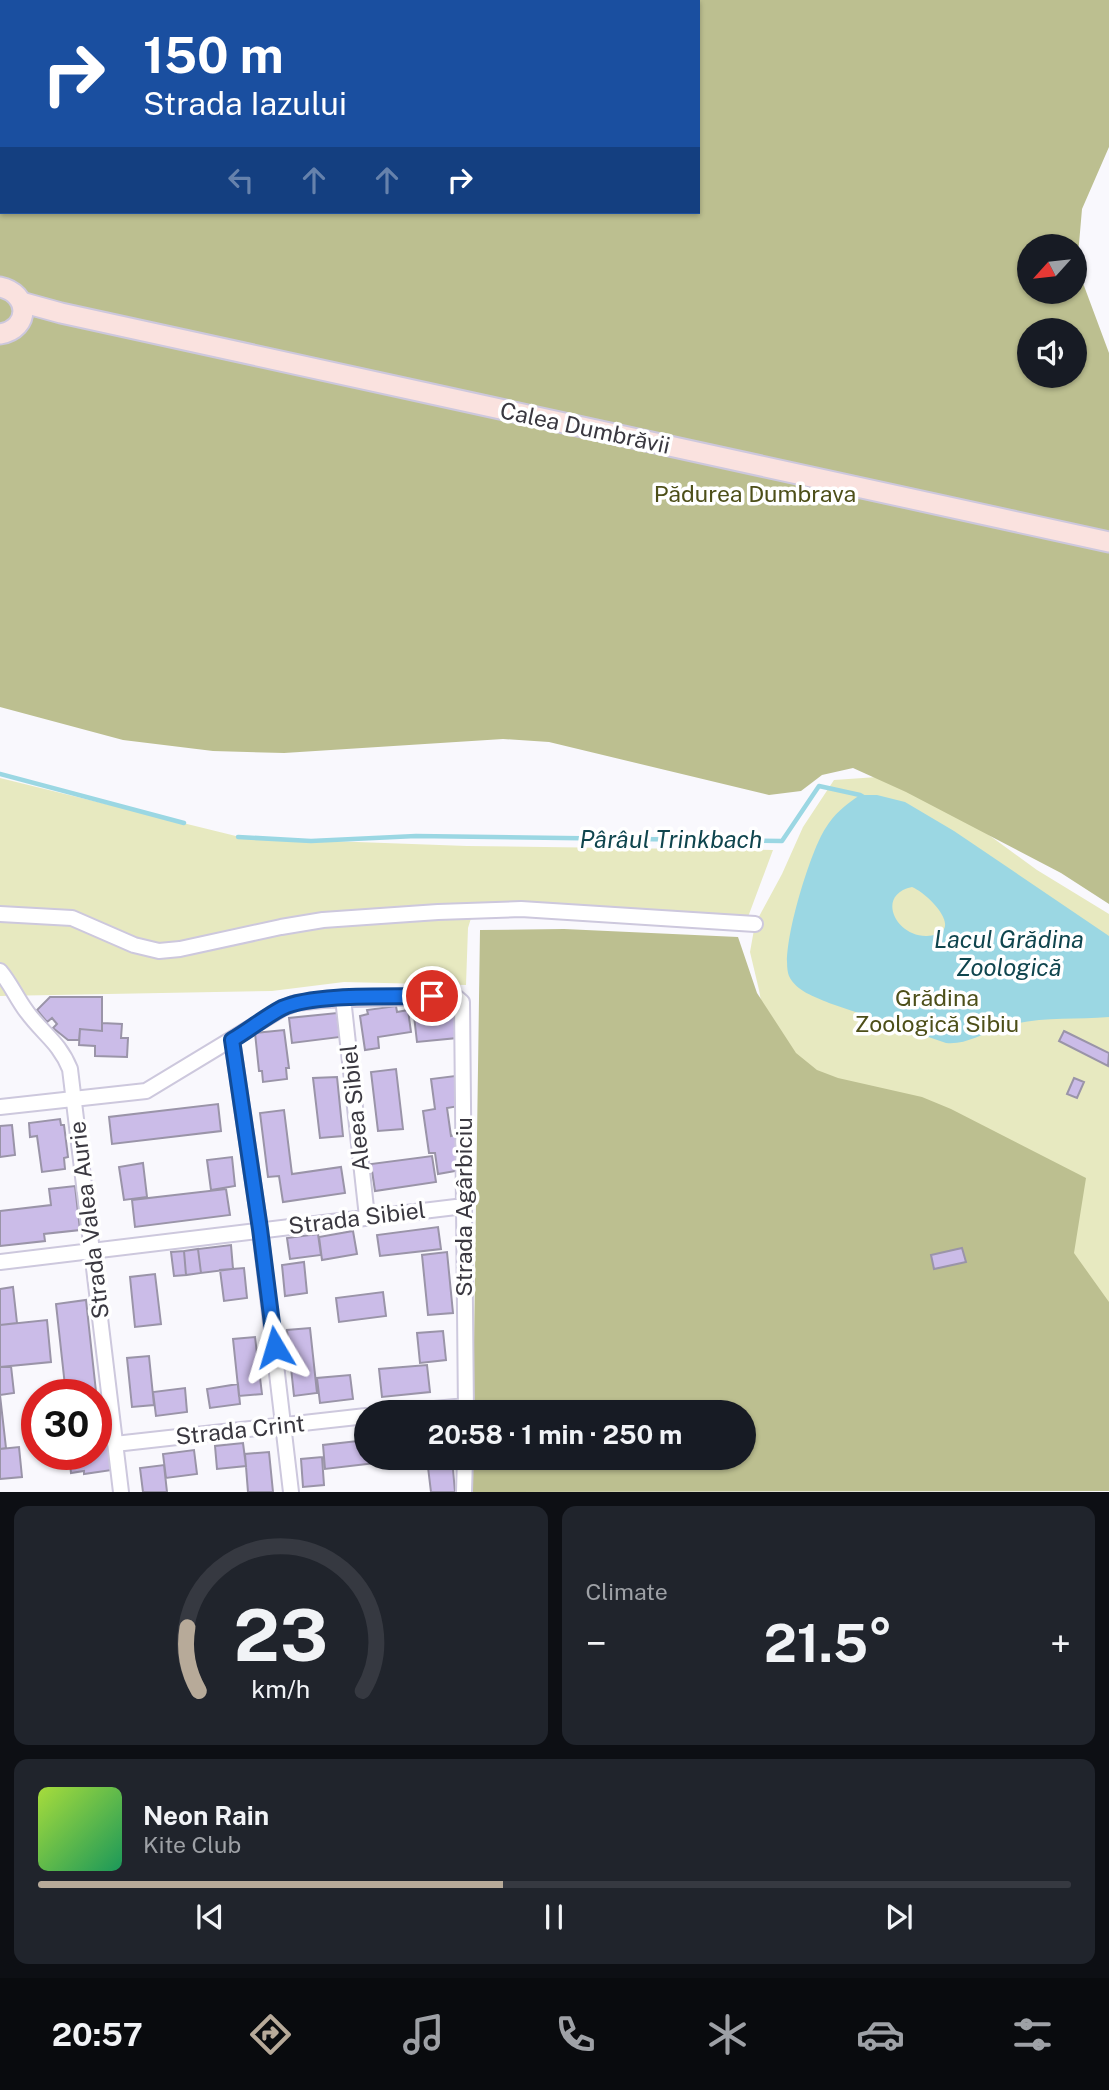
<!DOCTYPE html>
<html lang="en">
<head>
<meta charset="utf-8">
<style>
	:root { --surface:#171b24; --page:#20242c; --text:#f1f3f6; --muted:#9ea1a6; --line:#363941; --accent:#b7aa99 }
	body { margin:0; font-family:"Public Sans",sans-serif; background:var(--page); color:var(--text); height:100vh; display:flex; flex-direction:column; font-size:26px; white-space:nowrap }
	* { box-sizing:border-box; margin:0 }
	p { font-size:23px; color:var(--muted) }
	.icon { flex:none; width:38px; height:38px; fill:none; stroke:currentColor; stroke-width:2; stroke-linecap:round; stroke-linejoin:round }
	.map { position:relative; height:1492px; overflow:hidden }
	.drawer { display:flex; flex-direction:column; gap:14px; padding:14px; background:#0d0f14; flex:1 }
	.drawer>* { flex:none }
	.banner { position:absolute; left:0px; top:0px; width:700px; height:214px; box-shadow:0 2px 5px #0004; background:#1a4fa0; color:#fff; overflow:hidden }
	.needle { width:46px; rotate:243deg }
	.fabs { position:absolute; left:1017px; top:234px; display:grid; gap:14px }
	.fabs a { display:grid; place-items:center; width:70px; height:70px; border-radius:50%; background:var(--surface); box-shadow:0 2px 5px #0004; font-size:35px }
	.speed { position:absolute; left:21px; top:1379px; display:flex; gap:14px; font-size:35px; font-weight:700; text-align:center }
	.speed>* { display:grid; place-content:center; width:91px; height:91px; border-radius:50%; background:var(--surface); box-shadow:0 2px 5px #0004; line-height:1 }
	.speed .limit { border:10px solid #d22; background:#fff; color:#111 }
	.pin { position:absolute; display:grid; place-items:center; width:60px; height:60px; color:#fff; margin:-30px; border:4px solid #fff; border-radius:50%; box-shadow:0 2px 7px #0007 }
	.me { position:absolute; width:77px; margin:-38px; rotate:353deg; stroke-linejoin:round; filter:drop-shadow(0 0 5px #0008) }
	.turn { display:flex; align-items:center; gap:24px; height:147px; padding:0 28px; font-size:32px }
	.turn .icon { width:91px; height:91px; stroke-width:2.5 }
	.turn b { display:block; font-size:49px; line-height:60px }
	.lanes { display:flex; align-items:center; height:66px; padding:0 28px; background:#0003; justify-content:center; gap:35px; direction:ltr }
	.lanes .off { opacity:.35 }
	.big { font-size:52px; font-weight:700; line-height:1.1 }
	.drawer .tile { flex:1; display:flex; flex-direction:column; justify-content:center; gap:10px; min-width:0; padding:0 24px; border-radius:14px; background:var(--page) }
	.drawer .dial { align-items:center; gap:0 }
	.dial svg { height:182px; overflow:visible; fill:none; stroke:var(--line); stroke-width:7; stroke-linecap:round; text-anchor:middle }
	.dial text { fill:var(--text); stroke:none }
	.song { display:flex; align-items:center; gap:21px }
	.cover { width:84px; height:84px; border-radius:10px; background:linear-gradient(135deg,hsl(80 70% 55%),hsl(150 70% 35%)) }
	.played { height:7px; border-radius:4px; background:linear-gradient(90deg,var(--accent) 45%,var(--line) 45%) }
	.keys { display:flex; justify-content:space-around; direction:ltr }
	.heat { display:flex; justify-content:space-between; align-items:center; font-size:38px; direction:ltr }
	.drawer .tiles { flex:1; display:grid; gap:14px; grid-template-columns:1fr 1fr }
	.tile:last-child { grid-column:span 2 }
	.trip { position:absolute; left:354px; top:1400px; width:402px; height:70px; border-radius:35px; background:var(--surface); box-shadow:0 2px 5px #0004; font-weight:700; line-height:70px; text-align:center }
	.menu { display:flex; height:112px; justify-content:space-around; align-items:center; background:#090b0e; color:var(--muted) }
	.menu .icon { width:49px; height:49px }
	.menu .active { color:var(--accent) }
	.menu b { font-size:32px; color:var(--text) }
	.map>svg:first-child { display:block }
</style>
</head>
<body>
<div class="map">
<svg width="1109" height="1492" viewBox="0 0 1109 1492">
	<rect width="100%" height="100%" fill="#f9f8fd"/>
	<!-- green -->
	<path fill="#e7e9c0" d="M892,776L952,808L1037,870L1109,914V1453L786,1139L759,990L750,952L755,924L782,874L803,827L834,780Z
		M0,778L244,838L467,846L773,850L748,917L476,902L468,928L466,985L344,982L272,991L0,996Z"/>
	<!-- forest -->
	<path fill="#bcbf90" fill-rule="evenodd" d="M0,0H1109V147L1082,209L1077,267L1109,353V904L1061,873L906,792L853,768L822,775L801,791L769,795L549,742L503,739L284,753L213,751L123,740L0,707ZM2,2H698V212H2ZM1029,247H1074V292H1029ZM1029,331H1074V376H1029Z
		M564,929L738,937L757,993L796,1053L817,1070L838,1078L922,1097L951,1109L1086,1178L1074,1253L1109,1302V1491L472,1492L473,1458H744V1412H473L480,930Z"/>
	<!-- water -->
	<path fill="#9bd7e3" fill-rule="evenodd" d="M860,795H877L905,802L954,831L1109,936V1017C1072,1020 1035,1016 999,1028C982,1034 965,1045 946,1043L829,1003C815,997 796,991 789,976C779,952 810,852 825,829C834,814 845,805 860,795ZM912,887C929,894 968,934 927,936C896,937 875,895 912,887Z"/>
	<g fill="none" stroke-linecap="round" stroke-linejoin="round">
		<!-- stream -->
		<path stroke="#9bd7e3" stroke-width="4.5" d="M0,774L184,823
			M238,837L311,841L416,836L782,841L819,786L860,795L865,798"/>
	</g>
	<!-- building -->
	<path fill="#cbbce8" stroke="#9a94a8" stroke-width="2" d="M50,997H102V1031L80,1029L79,1040H68L53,1028L57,1024L52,1018L47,1022L37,1010Z
		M396,1006L397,1012L408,1010L411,1032L378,1037L379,1048L365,1050L360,1016L368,1014L367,1010Z
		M454,1012L457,1038L417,1042L414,1016Z
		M337,1013L340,1037L292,1043L289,1018Z
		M102,1023L122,1024L121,1038H128L127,1057L95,1056V1046L79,1045L80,1029L102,1031Z
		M284,1030L289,1068H286L287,1079L263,1082L262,1071H259L255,1033Z
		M1064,1031L1109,1053L1108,1066L1059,1041Z
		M396,1069L403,1129L378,1131L371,1072Z
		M455,1076L459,1106L447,1108L451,1136L456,1135L461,1170L438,1174L435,1153H429L423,1111L435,1109L431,1079Z
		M337,1077L343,1136L320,1138L313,1078Z
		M1074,1078L1084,1082L1077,1098L1067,1094Z
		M218,1104L221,1131L112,1144L109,1117Z
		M284,1110L292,1174L341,1167L345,1193L283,1202L279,1176L268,1177L260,1113Z
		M60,1119L61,1125H64L68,1157L64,1158L65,1169L42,1172L37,1136L30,1137L29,1123Z
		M12,1125L15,1155L0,1157V1126Z
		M432,1156L436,1182L375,1191L371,1164Z
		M232,1157L235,1186L211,1190L207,1160Z
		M143,1163L147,1197L124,1200L119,1167Z
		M75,1186L80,1230L44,1234L45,1241L0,1246V1211L51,1205L49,1189Z
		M226,1189L230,1215L135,1227L132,1200Z
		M438,1227L441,1249L380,1256L377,1235Z
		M353,1231L357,1254L322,1260L319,1237Z
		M318,1234L321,1255L290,1259L287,1238Z
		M231,1245L233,1269L201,1273L198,1249Z
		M962,1248L966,1262L934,1269L931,1255Z
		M198,1249L201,1273L186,1275L184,1251Z
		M184,1251L186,1275L174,1276L171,1252Z
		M447,1252L453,1313L428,1315L422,1255Z
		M304,1262L307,1293L285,1296L282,1265Z
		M244,1268L247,1298L224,1301L220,1270Z
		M155,1274L161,1324L135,1327L130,1277Z
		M13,1287L17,1323L0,1325V1289Z
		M383,1292L386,1316L339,1322L336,1298Z
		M86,1300L99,1419L100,1429H96V1395H66L56,1304Z
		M47,1320L51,1362L0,1367V1325Z
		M310,1328L317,1393L294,1396L287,1330Z
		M443,1331L446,1360L420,1363L417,1333Z
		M255,1337L262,1394L239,1396L233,1339Z
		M149,1356L154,1405L132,1407L127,1358Z
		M427,1365L430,1392L382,1397L379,1369Z
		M11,1366L14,1393L0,1395V1367Z
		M350,1375L353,1399L320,1403L317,1378Z
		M238,1384L240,1404L210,1408L207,1389Z
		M185,1388L187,1412L156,1416L153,1392Z
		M0,1395L6,1448L0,1449Z
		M107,1432L112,1470L84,1474V1471L71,1473L69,1454H96V1434Z
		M366,1440V1458H392V1461L325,1469L323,1445Z
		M243,1443L246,1466L217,1469L215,1446Z
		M19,1447L22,1477L0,1479V1449Z
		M194,1450L197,1474L166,1478L163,1454Z
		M269,1452L273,1492H248L245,1454Z
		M322,1457L324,1485L303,1487L301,1459Z
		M452,1458L455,1492H431L427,1459Z
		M164,1465L167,1492H143L140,1468Z"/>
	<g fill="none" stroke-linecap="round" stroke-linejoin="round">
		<!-- street casing -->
		<g stroke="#cdc8dd" stroke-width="18">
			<path id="street" d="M0,914L72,918L134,945L159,951L180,949L281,927L323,920L438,912L521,909L755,924
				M0,971C11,984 17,999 27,1012C43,1034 59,1042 70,1069L121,1492
				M343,998L367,1217
				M232,1040L260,1229L291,1492
				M0,1107L146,1091L283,1008L296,1003L323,1000L455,996L462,1002L466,1412
				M0,1262L464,1206
				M403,1412L466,1406
				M115,1444L366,1416
				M464,1492L465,1458"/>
		</g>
		<!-- secondary casing -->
		<g stroke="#cdc8dd" stroke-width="23">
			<path id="secondary" d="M0,287C30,293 31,329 0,334
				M21,302L61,313L1109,542"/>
		</g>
		<!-- street -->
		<use href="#street" stroke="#fff" stroke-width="14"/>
		<!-- secondary -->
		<use href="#secondary" stroke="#fae2df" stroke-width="19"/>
	</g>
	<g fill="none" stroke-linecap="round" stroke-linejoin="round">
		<!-- route casing -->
		<g stroke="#114b97" stroke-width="18">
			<path id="route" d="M275,1347L260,1229L232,1040C249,1030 265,1017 282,1008C314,993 395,997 432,996"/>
		</g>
		<!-- route -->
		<use href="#route" stroke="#1a73e8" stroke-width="12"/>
	</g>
	<g text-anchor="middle" stroke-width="7" stroke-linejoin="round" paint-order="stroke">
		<!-- street labels -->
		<g font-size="23" fill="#3a3840" stroke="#fff">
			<text transform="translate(585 428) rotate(12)" y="8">Calea Dumbrăvii</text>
			<text transform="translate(355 1108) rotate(-96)" y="8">Aleea Sibiel</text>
			<text transform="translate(464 1207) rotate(-90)" y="8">Strada Agârbiciu</text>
			<text transform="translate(357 1218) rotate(-7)" y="8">Strada Sibiel</text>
			<text transform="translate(89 1220) rotate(-97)" y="8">Strada Valea Aurie</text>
			<text transform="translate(240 1430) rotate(-6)" y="8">Strada Crint</text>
		</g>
		<!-- park labels -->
		<g font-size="23" fill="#4d4f19" stroke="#fff">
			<text x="755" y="502">Pădurea Dumbrava</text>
			<text x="937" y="1006">Grădina<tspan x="937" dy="26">Zoologică Sibiu</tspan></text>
		</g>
		<!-- water labels -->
		<g font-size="24" font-style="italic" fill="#0f454e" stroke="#fff">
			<text x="671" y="848">Pârâul Trinkbach</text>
			<text x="1009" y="948">Lacul Grădina<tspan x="1009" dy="28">Zoologică</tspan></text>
		</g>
	</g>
</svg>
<div class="fabs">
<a><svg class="needle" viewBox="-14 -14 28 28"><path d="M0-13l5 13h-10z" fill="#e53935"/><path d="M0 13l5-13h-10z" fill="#9ea1a6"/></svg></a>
<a><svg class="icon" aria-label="sound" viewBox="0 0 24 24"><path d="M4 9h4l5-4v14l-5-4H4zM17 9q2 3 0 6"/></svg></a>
</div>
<div class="speed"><div class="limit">30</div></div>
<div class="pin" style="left:432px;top:996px;background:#d93025"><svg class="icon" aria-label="arrive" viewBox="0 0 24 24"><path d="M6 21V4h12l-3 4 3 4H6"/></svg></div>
<svg class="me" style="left:275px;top:1347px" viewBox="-20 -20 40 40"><path d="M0-17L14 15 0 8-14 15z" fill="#1a73e8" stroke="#fff" stroke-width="4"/></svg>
<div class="trip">20:58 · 1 min · 250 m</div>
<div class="banner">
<div class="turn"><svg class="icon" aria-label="right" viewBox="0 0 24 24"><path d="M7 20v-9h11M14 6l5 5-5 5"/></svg><div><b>150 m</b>Strada Iazului</div></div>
<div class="lanes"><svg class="icon off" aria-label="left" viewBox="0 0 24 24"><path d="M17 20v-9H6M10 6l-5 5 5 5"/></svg><svg class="icon off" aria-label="ahead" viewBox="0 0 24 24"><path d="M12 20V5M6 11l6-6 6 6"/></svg><svg class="icon off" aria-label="ahead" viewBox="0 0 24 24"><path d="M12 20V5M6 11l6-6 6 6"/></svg><svg class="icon" aria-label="right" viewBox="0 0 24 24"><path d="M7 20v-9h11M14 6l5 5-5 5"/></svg></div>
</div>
</div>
<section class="drawer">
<div class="tiles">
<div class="tile dial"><svg viewBox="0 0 100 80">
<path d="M14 69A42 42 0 1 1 86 69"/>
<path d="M14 69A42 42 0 0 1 9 41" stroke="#b7aa99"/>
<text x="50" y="56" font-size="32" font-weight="700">23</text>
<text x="50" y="72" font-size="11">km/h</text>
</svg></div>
<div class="tile"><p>Climate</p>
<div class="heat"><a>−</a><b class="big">21.5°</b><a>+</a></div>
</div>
<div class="tile">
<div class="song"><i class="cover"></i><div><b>Neon Rain</b><p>Kite Club</p></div></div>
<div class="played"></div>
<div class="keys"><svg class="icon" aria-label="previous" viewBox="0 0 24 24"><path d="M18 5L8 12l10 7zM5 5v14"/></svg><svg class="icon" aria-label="pause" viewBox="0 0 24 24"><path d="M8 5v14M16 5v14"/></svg><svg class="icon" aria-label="next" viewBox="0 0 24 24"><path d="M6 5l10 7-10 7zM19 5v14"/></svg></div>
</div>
</div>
</section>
<nav class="menu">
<b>20:57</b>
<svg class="icon active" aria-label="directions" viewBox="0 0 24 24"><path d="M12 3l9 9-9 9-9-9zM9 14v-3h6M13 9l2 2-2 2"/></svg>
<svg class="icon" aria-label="music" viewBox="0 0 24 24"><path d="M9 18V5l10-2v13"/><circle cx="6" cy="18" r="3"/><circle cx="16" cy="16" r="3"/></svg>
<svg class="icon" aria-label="phone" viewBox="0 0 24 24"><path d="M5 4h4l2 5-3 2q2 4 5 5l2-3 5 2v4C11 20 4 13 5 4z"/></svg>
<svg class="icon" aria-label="climate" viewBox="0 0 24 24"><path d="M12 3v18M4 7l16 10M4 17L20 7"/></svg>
<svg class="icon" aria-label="car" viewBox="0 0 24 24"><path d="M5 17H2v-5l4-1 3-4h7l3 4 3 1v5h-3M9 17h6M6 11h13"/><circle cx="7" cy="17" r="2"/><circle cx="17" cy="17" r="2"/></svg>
<svg class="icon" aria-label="filters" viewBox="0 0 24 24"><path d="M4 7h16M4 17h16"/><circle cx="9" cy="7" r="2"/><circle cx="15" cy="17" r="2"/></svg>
</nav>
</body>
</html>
